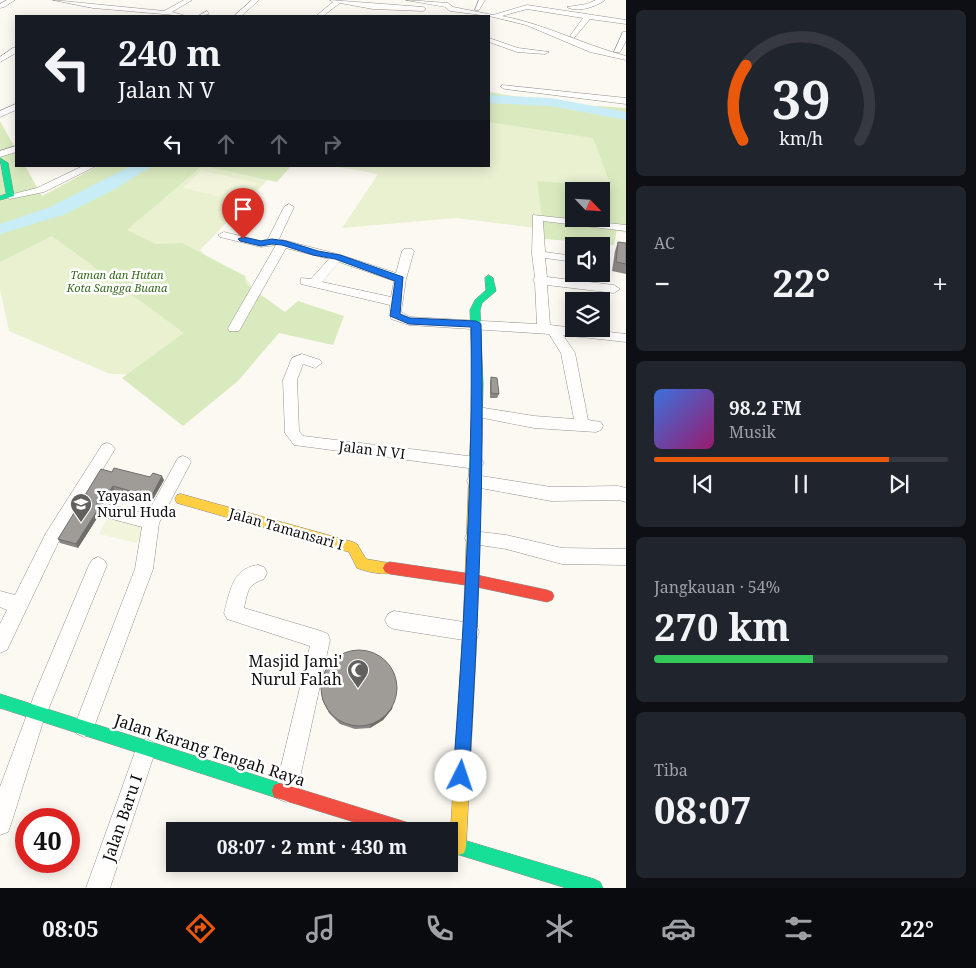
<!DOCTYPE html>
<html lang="id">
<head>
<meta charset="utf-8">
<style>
	:root { --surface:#171b24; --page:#20242c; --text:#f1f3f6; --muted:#9ea1a6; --line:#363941; --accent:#ea580c }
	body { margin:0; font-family:"Noto Serif",serif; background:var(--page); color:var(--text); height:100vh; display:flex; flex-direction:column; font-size:19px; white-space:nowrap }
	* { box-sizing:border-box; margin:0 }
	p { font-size:16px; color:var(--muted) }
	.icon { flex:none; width:28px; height:28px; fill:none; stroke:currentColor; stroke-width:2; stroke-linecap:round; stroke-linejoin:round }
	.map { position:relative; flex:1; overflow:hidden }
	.details { display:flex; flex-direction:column; gap:10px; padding:10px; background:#0d0f14; width:350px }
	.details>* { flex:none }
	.top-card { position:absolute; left:15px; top:15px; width:475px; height:152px; border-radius:0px; box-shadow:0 2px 12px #0003; background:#171b24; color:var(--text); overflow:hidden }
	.needle { width:32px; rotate:115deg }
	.fabs { position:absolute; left:565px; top:182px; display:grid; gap:10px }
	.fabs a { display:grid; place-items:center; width:45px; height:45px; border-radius:0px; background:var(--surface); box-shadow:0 2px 12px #0003; font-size:25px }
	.speed { position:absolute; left:15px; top:808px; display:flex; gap:10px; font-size:25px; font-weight:700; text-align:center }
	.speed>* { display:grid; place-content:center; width:65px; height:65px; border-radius:50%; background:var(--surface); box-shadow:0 2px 12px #0003; line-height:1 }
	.speed .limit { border:8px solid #d22; background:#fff; color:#111 }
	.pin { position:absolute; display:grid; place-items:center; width:42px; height:42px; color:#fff; margin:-51px -21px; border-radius:50% 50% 50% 0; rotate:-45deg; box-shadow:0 0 5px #0007 }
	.pin .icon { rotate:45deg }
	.me { position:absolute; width:55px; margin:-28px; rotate:4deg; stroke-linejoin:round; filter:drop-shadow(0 0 4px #0008) }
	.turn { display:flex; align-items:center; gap:18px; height:105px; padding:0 20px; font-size:22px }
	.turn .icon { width:65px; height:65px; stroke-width:2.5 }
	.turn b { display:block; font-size:35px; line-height:42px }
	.lanes { display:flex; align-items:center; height:48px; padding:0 20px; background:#0003; justify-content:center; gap:25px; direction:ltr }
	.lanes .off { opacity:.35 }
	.big { font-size:38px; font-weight:700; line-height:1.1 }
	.details .tile { flex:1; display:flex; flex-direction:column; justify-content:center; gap:8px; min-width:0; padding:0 18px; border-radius:8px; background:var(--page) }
	.details .dial { align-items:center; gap:0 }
	.dial svg { height:130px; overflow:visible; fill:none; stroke:var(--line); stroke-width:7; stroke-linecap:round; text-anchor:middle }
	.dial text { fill:var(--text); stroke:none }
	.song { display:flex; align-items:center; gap:15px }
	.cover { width:60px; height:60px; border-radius:8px; background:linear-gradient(135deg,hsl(220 70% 55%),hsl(320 70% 35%)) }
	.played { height:5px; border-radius:2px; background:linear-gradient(90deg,var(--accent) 80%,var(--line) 80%) }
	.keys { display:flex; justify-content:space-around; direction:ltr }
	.heat { display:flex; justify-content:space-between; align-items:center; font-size:28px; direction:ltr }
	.charge { height:8px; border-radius:4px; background:linear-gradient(90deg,#34c759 54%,var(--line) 0) }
	.trip { position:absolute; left:166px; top:822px; width:292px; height:50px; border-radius:0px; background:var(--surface); box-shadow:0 2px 12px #0003; font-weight:700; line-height:50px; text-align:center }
	.tab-bar { display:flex; height:80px; justify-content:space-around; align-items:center; background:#090b0e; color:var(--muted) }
	.tab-bar .icon { width:35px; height:35px }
	.tab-bar .selected { color:var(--accent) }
	.tab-bar b { font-size:22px; color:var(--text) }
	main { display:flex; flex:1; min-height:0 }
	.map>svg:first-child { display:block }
</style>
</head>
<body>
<main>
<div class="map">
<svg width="626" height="888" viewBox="0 0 626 888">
	<rect width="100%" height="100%" fill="#fcf9f2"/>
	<!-- green -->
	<path fill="#e9f1d1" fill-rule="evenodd" d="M489,99L551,102L626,116V233L609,229L602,242L536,228L456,218L342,228L378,174L333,166H489ZM574,191H601V219H574Z
		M144,166H281L200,250L207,257L245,277L263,301L279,308L229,377L110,374L9,331L0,289V229Z"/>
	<!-- forest -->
	<path fill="#daeabf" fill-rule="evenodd" d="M489,92L536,100L575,111L598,106L626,108V231L617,229L614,245L545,239L537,181L611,186L593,138L489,122ZM574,191H601V219H574Z
		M0,121L16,150V166H25L42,196L98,166H202L127,230L155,244L182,243L245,276L246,284L285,312L298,301L344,316L333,345L279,333L238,381L183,426L122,378L184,333L52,236L0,262Z
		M205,166H291L277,182Z"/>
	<!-- pitch -->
	<path fill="#f2f5db" d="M201,170L257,183L240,201L183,188Z
		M110,513L148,523L137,543L99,534Z"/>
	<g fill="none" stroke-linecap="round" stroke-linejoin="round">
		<!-- river -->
		<path fill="#c8edf7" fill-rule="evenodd" d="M489,95L551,98L626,112V120L551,106L489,103Z
			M131,166H152L115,189L63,215L0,234V224L50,207Z"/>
		<!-- street casing -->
		<g stroke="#959491" stroke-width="1">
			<path id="street" d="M7,0H15L4,7L0,8V4Z
				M53,0L164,11L184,0H192L172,12L186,16L93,8Z
				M252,0H259L241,16H234Z
				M330,0L423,7L426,9L423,11L373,9L340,3L323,16H316L333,2Z
				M406,0L448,3L453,7L493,15L527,5L626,20V24L590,19L574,38L570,36L583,18L527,9L502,16C545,24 584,45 626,56V60L590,52L526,25L489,16L450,11L445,7Z
				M479,0H485L479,10H475Z
				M596,0H605C596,7 577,13 567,7L587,4Z
				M207,11L209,14L198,16Z
				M623,32H626V41L620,52H614Z
				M489,38L518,48L549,52L545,54L517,52L489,42Z
				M13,48H16V53L0,62V57Z
				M502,85L626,98V104L505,89L501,87Z
				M16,104V110L0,117V111Z
				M16,146V152L0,157V151Z
				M83,166H96L44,192L10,199L5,196L37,188Z
				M289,204L294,207L279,239L341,255L396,273L402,251L404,249H412L414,251L406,279L401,312L410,317L537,324L535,283L533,280L535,277L532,254L533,215L626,225V231L543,221L545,252L574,256V262L545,258L547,277L614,285L620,289L614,293L547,285L550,325L626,334V342L563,335L575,353L588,420L601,422L603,426L601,430L596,432L534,428L473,416L471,412L473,408L478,407L534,416L574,419L561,353L549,334L409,325L391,319L390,305L301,284V278L311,279L329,259L286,248L239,331H229L228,328L276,245L261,247L220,237L218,235L224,232L261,241L268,239L284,207ZM339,262L394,281L391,297L322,282Z
				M302,354L320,360L322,363L315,368L303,364L297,380L299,431L303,436L476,457L481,459L484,463L481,467L476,469L294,445L285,433L283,380L292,358Z
				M107,443L112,445L115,449L58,543L7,650L0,653V624L7,610L0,607V591L15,595L46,533L102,445Z
				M183,456L188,458L191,462L159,523L153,569L94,727L91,734L84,737L77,734L74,727L135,569L142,527L101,516L99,511L101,506L107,504L147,514L178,458Z
				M475,475L551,487L618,486L626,488V502L618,500L551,501L475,487L469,486L467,481L469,476Z
				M473,531L506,535L562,548L626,549V565L562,564L506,549L467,543L465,538L467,533Z
				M98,557L104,560L107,565L42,725L11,824L8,832L0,835V787L35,693L89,565L92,560Z
				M258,565L264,567L267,573L264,579C247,585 248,591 244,608L321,631L328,634L330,640L297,791L294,799L286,802L278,799L275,791L310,646L227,619L224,613C230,592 232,568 258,565Z
				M394,611L470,623L477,626L479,632L477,638L470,641L394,629L388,626L385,620L388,614Z
				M146,739L153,742L156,749L110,888H86L136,749L139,742Z"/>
		</g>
		<!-- fast casing -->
		<g stroke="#8c8a87" stroke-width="1">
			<path id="fast" d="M0,158L8,163L14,196L0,200V196L6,194Z
				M489,275L493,278L496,291L482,303L480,310L483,384L481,471L479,474H471L469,471L473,384L470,310L475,300L486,290L485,278Z
				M0,694L280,783L286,785L288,791L286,797L280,799L0,708Z
				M450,836L594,879L600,882L603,888H566L450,852Z"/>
		</g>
		<!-- slow casing -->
		<g stroke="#8c8a87" stroke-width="1">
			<path id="slow" d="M475,466L479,468L481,471L477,632L466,847L464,853L458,855L452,853L450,840L463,632L469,471L471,468Z
				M181,494L353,542L357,544L366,559L395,564L397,568L395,572C385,576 367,572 357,568L349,552L177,503L175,499L177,495Z"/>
		</g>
		<!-- jam casing -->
		<g stroke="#8c8a87" stroke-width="1">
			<path id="jam" d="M390,562L472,574L547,590L552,592L554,596L552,600L547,602L472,586L390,574L385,572L383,568L385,564Z
				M280,783L409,823L415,825L417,831H383L280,799L274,797L272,791L274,785Z"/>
		</g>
		<!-- street -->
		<use href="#street" fill="#fffefd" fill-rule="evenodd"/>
		<!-- fast -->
		<use href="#fast" fill="#16e098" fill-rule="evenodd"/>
		<!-- slow -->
		<use href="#slow" fill="#ffcf43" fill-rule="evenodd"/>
		<!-- jam -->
		<use href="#jam" fill="#f24e42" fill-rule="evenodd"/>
	</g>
	<!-- wall -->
	<path fill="#898683" d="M618,242L626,243V274L612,271L615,251Z
		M491,377L499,394L497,398H490V382Z
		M112,472L164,480L152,501L114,490L107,502L99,505V515L78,548L60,543L58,539Z
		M322,685L392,709L383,720L370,728L355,729L340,724L329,713L322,699Z"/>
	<!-- shaded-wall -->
	<path fill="#6f6d6a" d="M162,476L164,480L152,501L151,497Z
		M113,486L114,490L107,502L99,505V515L78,548L76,544L97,501Z
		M393,706L392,709L383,720L370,728L371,725Z"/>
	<!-- building -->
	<path fill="#9f9c98" stroke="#6f6d6a" d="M618,242L626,243V264L616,262Z
		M491,377L497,378L499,394L491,393Z
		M114,468L150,477L153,473L162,476L151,497L113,486L105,498L97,501V511L76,544L58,539L101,469L112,472Z
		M321 688a38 38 0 1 1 76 0a38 38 0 1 1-76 0Z"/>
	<!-- route -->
	<path fill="#1a73e8" stroke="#114b97" d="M243,237L261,241L272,239L286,241L318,251L340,255L403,277L400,314L410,318L476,321L481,324C485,475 478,626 469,776L467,782L461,784L456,782L453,776C464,627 473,477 471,327L409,324L390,316L395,281L335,259L313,255L282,245L272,244L261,246L240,241L238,239Z"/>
	<!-- icons -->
	<defs>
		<g id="school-pin" transform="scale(1.125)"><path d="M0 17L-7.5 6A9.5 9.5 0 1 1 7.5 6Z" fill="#61605e" stroke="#fff"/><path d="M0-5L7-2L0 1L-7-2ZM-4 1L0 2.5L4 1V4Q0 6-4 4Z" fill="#fff"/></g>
		<g id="mosque-pin" transform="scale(1.125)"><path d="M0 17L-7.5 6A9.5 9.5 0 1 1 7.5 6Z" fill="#61605e" stroke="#fff"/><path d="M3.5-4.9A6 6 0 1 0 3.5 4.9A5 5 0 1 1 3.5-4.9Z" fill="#fff"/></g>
	</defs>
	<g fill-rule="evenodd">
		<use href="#school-pin" x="81" y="504"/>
		<use href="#mosque-pin" x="358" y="670"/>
	</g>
	<g text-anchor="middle" stroke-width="5" stroke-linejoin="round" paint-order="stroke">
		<!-- far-park labels -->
		<g font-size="11" font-style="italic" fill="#36691b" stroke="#fff">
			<text x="117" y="279">Taman dan Hutan<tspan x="117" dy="13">Kota Sangga Buana</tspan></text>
		</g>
		<!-- street labels -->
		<g font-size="14" fill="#0e0e0e" stroke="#fff">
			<text transform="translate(372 450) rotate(7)" y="5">Jalan N VI</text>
			<text transform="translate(286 529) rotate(16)" y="5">Jalan Tamansari I</text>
		</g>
		<!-- poi labels -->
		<g font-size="14" fill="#0e0e0e" stroke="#fff" text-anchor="start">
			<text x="97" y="501">Yayasan<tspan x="97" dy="16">Nurul Huda</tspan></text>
		</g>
		<!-- near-poi labels -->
		<g font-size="16" fill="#0e0e0e" stroke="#fff" text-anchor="end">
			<text x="342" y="667">Masjid Jami'<tspan x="342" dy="18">Nurul Falah</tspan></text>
		</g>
		<!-- near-street labels -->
		<g font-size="16" fill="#0e0e0e" stroke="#fff">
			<text transform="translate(210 750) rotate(18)" y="6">Jalan Karang Tengah Raya</text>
			<text transform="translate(122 818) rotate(-71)" y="6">Jalan Baru I</text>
		</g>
	</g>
</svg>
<div class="fabs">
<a><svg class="needle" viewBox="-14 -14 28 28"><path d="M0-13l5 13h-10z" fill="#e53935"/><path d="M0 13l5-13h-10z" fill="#9ea1a6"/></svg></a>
<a><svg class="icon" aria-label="sound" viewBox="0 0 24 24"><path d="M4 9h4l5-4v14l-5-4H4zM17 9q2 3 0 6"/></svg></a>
<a><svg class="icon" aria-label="layers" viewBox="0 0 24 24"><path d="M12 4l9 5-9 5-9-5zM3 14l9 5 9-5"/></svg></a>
</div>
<div class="speed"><div class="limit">40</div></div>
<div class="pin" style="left:243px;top:239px;background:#d93025"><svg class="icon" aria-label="arrive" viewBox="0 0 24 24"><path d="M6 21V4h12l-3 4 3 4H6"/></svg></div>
<svg class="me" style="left:461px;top:776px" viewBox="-20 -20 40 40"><circle r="19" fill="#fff"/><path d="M0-13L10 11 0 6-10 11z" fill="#1a73e8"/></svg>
<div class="trip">08:07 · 2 mnt · 430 m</div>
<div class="top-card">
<div class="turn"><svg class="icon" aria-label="left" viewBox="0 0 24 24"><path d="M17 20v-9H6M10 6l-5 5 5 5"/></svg><div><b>240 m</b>Jalan N V</div></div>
<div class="lanes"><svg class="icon" aria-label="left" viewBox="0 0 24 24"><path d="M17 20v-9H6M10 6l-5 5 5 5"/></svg><svg class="icon off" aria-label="ahead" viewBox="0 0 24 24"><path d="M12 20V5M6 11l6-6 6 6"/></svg><svg class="icon off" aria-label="ahead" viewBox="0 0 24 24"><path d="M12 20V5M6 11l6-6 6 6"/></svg><svg class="icon off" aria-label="right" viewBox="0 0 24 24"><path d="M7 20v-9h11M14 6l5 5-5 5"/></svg></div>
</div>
</div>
<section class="details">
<div class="tile dial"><svg viewBox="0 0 100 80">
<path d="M14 69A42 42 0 1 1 86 69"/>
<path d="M14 69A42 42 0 0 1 16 23" stroke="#ea580c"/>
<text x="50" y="56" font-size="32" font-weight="700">39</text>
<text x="50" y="72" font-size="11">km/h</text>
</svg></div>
<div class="tile"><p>AC</p>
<div class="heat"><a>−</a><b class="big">22°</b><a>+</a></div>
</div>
<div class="tile">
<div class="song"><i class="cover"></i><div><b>98.2 FM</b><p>Musik</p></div></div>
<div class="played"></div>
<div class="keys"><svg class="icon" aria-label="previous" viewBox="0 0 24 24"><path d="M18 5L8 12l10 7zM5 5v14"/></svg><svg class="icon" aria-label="pause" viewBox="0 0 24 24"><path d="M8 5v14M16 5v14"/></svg><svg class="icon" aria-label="next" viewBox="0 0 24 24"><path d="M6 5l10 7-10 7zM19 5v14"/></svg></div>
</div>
<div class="tile"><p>Jangkauan · 54%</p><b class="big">270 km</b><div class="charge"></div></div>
<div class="tile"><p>Tiba</p><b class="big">08:07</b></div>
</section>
</main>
<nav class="tab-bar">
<b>08:05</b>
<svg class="icon selected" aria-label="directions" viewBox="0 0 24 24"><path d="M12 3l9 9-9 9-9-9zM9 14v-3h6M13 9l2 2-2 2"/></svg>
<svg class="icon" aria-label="music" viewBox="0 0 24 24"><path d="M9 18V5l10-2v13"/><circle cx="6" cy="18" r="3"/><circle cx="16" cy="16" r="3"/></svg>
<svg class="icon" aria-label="phone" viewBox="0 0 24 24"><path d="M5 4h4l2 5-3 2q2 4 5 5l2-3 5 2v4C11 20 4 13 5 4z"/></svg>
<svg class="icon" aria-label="climate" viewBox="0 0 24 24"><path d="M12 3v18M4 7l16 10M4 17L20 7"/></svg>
<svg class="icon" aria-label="car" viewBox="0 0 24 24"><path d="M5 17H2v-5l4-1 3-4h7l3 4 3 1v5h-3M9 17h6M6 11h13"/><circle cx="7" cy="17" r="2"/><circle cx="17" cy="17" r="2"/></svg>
<svg class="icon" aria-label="filters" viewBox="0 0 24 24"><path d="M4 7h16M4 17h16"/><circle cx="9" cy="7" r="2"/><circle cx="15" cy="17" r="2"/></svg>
<b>22°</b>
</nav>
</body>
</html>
